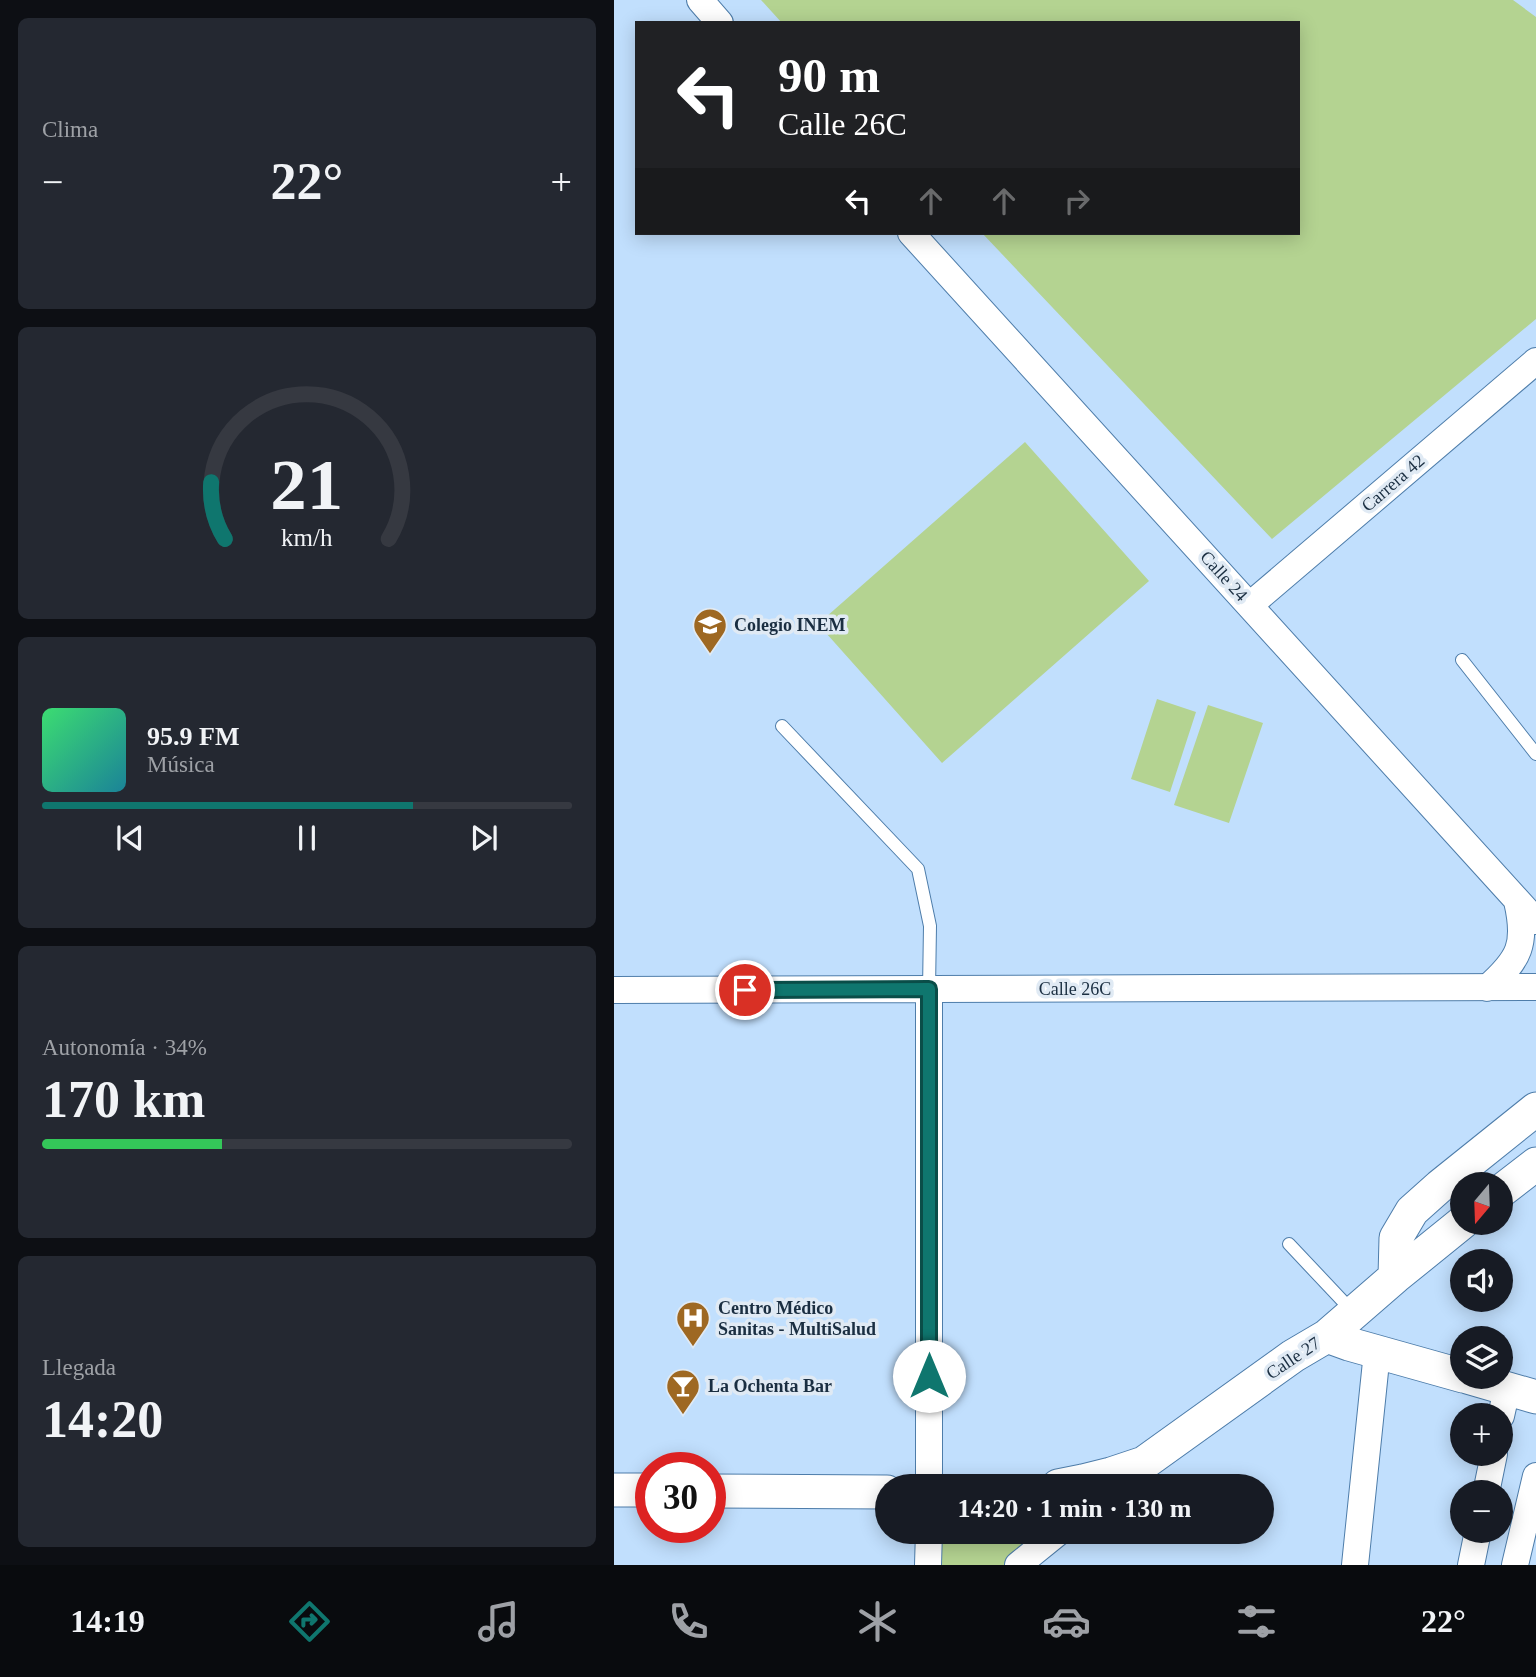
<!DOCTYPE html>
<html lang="es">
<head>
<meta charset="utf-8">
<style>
	:root { --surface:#171b24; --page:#242831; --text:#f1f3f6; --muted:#9ea1a6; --line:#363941; --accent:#0f766e }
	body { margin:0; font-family:"Times New Roman",serif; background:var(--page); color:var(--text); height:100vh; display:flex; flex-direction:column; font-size:26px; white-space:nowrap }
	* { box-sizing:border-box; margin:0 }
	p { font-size:23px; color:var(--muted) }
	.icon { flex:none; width:38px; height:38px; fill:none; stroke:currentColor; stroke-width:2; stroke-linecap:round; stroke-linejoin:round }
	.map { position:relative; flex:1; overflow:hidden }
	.side { display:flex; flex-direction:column; gap:18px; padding:18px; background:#0d0f14; width:614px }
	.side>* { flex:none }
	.guide { position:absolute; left:21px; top:21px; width:665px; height:214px; border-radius:0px; box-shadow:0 4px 18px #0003; background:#202124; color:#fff; overflow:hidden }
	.needle { width:46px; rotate:199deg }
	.tools { position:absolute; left:836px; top:1172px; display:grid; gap:14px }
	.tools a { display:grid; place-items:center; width:63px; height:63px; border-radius:50%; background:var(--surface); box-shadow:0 4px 18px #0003; font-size:35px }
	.speed { position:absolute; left:21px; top:1452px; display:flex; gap:14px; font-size:35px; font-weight:700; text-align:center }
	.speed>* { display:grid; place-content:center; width:91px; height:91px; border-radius:50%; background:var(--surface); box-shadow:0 4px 18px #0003; line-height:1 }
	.speed .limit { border:10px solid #d22; background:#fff; color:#111 }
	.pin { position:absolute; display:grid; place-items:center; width:60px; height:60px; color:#fff; margin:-30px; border:4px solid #fff; border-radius:50%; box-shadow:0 2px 7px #0007 }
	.me { position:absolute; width:77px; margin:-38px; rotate:0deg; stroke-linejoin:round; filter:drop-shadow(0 0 5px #0008) }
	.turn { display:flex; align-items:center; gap:24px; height:147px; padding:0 28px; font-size:32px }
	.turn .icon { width:91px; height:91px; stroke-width:2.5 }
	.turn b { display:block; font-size:49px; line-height:60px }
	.lanes { display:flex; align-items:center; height:66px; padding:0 28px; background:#0003; justify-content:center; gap:35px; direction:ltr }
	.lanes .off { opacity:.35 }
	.big { font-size:52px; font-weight:600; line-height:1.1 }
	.side .tile { flex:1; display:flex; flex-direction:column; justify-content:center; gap:10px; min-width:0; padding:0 24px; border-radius:10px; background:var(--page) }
	.side .dial { align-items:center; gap:0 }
	.dial svg { height:182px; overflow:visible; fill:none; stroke:var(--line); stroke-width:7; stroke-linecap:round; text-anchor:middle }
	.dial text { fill:var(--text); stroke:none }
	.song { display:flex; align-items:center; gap:21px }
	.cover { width:84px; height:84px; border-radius:10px; background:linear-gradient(135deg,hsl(140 70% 55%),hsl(190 70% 35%)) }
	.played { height:7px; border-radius:4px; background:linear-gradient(90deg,var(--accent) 70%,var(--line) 70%) }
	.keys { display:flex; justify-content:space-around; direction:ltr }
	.heat { display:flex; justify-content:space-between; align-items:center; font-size:38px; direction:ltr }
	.charge { height:10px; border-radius:5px; background:linear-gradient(90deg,#34c759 34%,var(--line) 0) }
	.trip { position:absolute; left:261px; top:1474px; width:399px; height:70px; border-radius:35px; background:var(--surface); box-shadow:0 4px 18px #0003; font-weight:600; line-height:70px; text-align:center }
	.dock { display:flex; height:112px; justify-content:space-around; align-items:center; background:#090b0e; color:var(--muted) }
	.dock .icon { width:49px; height:49px }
	.dock .active { color:var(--accent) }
	.dock b { font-size:32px; color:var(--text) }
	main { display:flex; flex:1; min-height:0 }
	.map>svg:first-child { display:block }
</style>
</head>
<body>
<main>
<section class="side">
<div class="tile"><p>Clima</p>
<div class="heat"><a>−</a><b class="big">22°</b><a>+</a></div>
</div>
<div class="tile dial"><svg viewBox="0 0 100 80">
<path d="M14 69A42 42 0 1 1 86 69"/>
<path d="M14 69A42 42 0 0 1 8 44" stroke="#0f766e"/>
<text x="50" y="56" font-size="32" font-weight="700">21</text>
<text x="50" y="72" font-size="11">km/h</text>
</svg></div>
<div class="tile">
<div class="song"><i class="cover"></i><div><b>95.9 FM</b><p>Música</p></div></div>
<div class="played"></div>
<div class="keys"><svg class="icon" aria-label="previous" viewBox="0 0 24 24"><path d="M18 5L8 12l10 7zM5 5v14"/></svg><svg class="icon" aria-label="pause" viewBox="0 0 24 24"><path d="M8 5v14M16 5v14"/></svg><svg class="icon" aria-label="next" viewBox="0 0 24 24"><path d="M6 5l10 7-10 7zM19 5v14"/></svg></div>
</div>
<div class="tile"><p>Autonomía · 34%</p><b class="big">170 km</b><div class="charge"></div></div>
<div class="tile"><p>Llegada</p><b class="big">14:20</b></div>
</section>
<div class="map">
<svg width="922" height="1565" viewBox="0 0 922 1565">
	<rect width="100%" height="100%" fill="#c1dffd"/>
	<!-- green -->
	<path fill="#b4d391" d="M147,0H899L922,17V319L658,539L368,233H684V23H168Z
		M411,442L535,581L328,763L204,624Z
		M543,699L582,712L556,792L517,779Z
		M594,705L649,723L615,823L560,805Z
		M324,1531H433L392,1565H324Z"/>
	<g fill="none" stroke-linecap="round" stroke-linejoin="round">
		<!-- service casing -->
		<g stroke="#4e7daa" stroke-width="14">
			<path id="service" d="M848,660L922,754
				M168,726L304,869L316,926L315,989
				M675,1244L740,1313"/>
		</g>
		<!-- minor casing -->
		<g stroke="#4e7daa" stroke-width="28">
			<path id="minor" d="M86,0L106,23
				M297,233L922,921
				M636,605L922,361
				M873,988C906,959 913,944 903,901
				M315,989V1486
				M0,990L922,987
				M887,1416L893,1389
				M872,1493L880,1454
				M314,1565L315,1531
				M404,1565L446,1531
				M741,1565L763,1352
				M857,1565L864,1531
				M901,1565L922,1476"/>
		</g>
		<!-- tertiary casing -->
		<g stroke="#4e7daa" stroke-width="35">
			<path id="tertiary" d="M887,1191L922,1164
				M781,1277L782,1238L798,1211L826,1186L922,1109
				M713,1336L735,1344L849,1376
				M853,1377L922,1397
				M444,1486L469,1481L497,1474L530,1463L679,1356L713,1336L781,1277L849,1222
				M0,1490H37
				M96,1491L273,1492"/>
		</g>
		<!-- service -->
		<use href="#service" stroke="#fff" stroke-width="12"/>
		<!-- minor -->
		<use href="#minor" stroke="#fff" stroke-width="26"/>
		<!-- tertiary -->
		<use href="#tertiary" stroke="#fff" stroke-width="33"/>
	</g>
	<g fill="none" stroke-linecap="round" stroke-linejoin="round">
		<!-- route casing -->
		<g stroke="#0a4d48" stroke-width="18">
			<path id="route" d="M131,990L315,989V1376"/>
		</g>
		<!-- route -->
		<use href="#route" stroke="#0f766e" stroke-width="12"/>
	</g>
	<!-- icons -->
	<defs>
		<g id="school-pin" transform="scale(1.75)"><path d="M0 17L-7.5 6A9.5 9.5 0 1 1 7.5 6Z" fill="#9e6822" stroke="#e0eaf4"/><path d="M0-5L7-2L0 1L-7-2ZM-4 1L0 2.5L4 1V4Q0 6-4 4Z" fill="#fff"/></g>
		<g id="hospital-pin" transform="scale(1.75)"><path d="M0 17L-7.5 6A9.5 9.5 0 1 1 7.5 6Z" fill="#9e6822" stroke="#e0eaf4"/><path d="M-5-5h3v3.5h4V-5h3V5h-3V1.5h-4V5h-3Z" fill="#fff"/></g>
		<g id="bar-pin" transform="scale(1.75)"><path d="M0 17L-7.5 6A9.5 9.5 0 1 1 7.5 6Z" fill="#9e6822" stroke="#e0eaf4"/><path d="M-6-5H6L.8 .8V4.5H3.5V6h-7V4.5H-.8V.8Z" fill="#fff"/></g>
	</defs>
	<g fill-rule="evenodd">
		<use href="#school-pin" x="96" y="625"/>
		<use href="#hospital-pin" x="79" y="1318"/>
		<use href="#bar-pin" x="69" y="1386"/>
	</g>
	<g text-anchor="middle" stroke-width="7" stroke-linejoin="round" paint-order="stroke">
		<!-- street labels -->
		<g font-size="18" fill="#1a2e41" stroke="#e0eaf4">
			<text transform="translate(779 483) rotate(-41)" y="6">Carrera 42</text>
			<text transform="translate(610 576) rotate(48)" y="6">Calle 24</text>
			<text x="461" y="995">Calle 26C</text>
			<text transform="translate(679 1358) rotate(-34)" y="6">Calle 27</text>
		</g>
		<!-- poi labels -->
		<g font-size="18" font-weight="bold" fill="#1a2e41" stroke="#e0eaf4" text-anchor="start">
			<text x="120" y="631">Colegio INEM</text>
			<text x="104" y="1314">Centro Médico<tspan x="104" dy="21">Sanitas - MultiSalud</tspan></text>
			<text x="94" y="1392">La Ochenta Bar</text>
		</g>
	</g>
</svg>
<div class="tools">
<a><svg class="needle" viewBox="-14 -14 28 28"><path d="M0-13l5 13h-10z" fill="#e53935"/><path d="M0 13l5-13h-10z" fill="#9ea1a6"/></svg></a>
<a><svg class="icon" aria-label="sound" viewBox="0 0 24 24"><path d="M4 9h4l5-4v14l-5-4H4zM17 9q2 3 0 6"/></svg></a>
<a><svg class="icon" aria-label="layers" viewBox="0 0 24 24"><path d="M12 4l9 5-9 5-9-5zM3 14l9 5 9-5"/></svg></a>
<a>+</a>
<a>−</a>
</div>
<div class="speed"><div class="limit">30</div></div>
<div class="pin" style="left:131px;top:990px;background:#d93025"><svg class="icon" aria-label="arrive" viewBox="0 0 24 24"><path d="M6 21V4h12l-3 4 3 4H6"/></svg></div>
<svg class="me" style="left:315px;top:1376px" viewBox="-20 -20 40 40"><circle r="19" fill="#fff"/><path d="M0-13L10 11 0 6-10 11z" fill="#0f766e"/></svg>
<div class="trip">14:20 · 1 min · 130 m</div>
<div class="guide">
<div class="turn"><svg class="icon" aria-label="left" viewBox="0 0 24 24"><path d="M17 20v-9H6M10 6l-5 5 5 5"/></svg><div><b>90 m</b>Calle 26C</div></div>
<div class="lanes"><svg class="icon" aria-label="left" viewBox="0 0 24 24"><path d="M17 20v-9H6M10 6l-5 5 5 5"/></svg><svg class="icon off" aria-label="ahead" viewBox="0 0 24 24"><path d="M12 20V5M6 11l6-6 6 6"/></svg><svg class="icon off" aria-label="ahead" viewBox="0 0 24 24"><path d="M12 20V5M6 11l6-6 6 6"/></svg><svg class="icon off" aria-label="right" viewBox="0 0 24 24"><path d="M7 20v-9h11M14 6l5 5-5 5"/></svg></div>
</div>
</div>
</main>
<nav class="dock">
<b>14:19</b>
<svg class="icon active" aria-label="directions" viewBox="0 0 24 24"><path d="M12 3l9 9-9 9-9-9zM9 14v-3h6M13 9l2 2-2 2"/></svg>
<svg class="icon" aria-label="music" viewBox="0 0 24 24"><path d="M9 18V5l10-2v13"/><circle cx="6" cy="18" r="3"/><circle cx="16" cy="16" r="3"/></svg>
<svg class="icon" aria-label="phone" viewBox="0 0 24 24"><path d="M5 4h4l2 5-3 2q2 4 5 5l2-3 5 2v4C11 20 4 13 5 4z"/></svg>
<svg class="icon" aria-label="climate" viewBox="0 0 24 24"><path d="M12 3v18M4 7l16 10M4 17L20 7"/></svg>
<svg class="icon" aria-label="car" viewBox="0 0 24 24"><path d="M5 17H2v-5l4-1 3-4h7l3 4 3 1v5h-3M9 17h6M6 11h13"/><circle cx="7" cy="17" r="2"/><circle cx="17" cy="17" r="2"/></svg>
<svg class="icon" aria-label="filters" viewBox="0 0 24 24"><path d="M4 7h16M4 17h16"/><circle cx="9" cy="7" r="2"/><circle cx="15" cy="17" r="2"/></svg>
<b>22°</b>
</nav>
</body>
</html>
